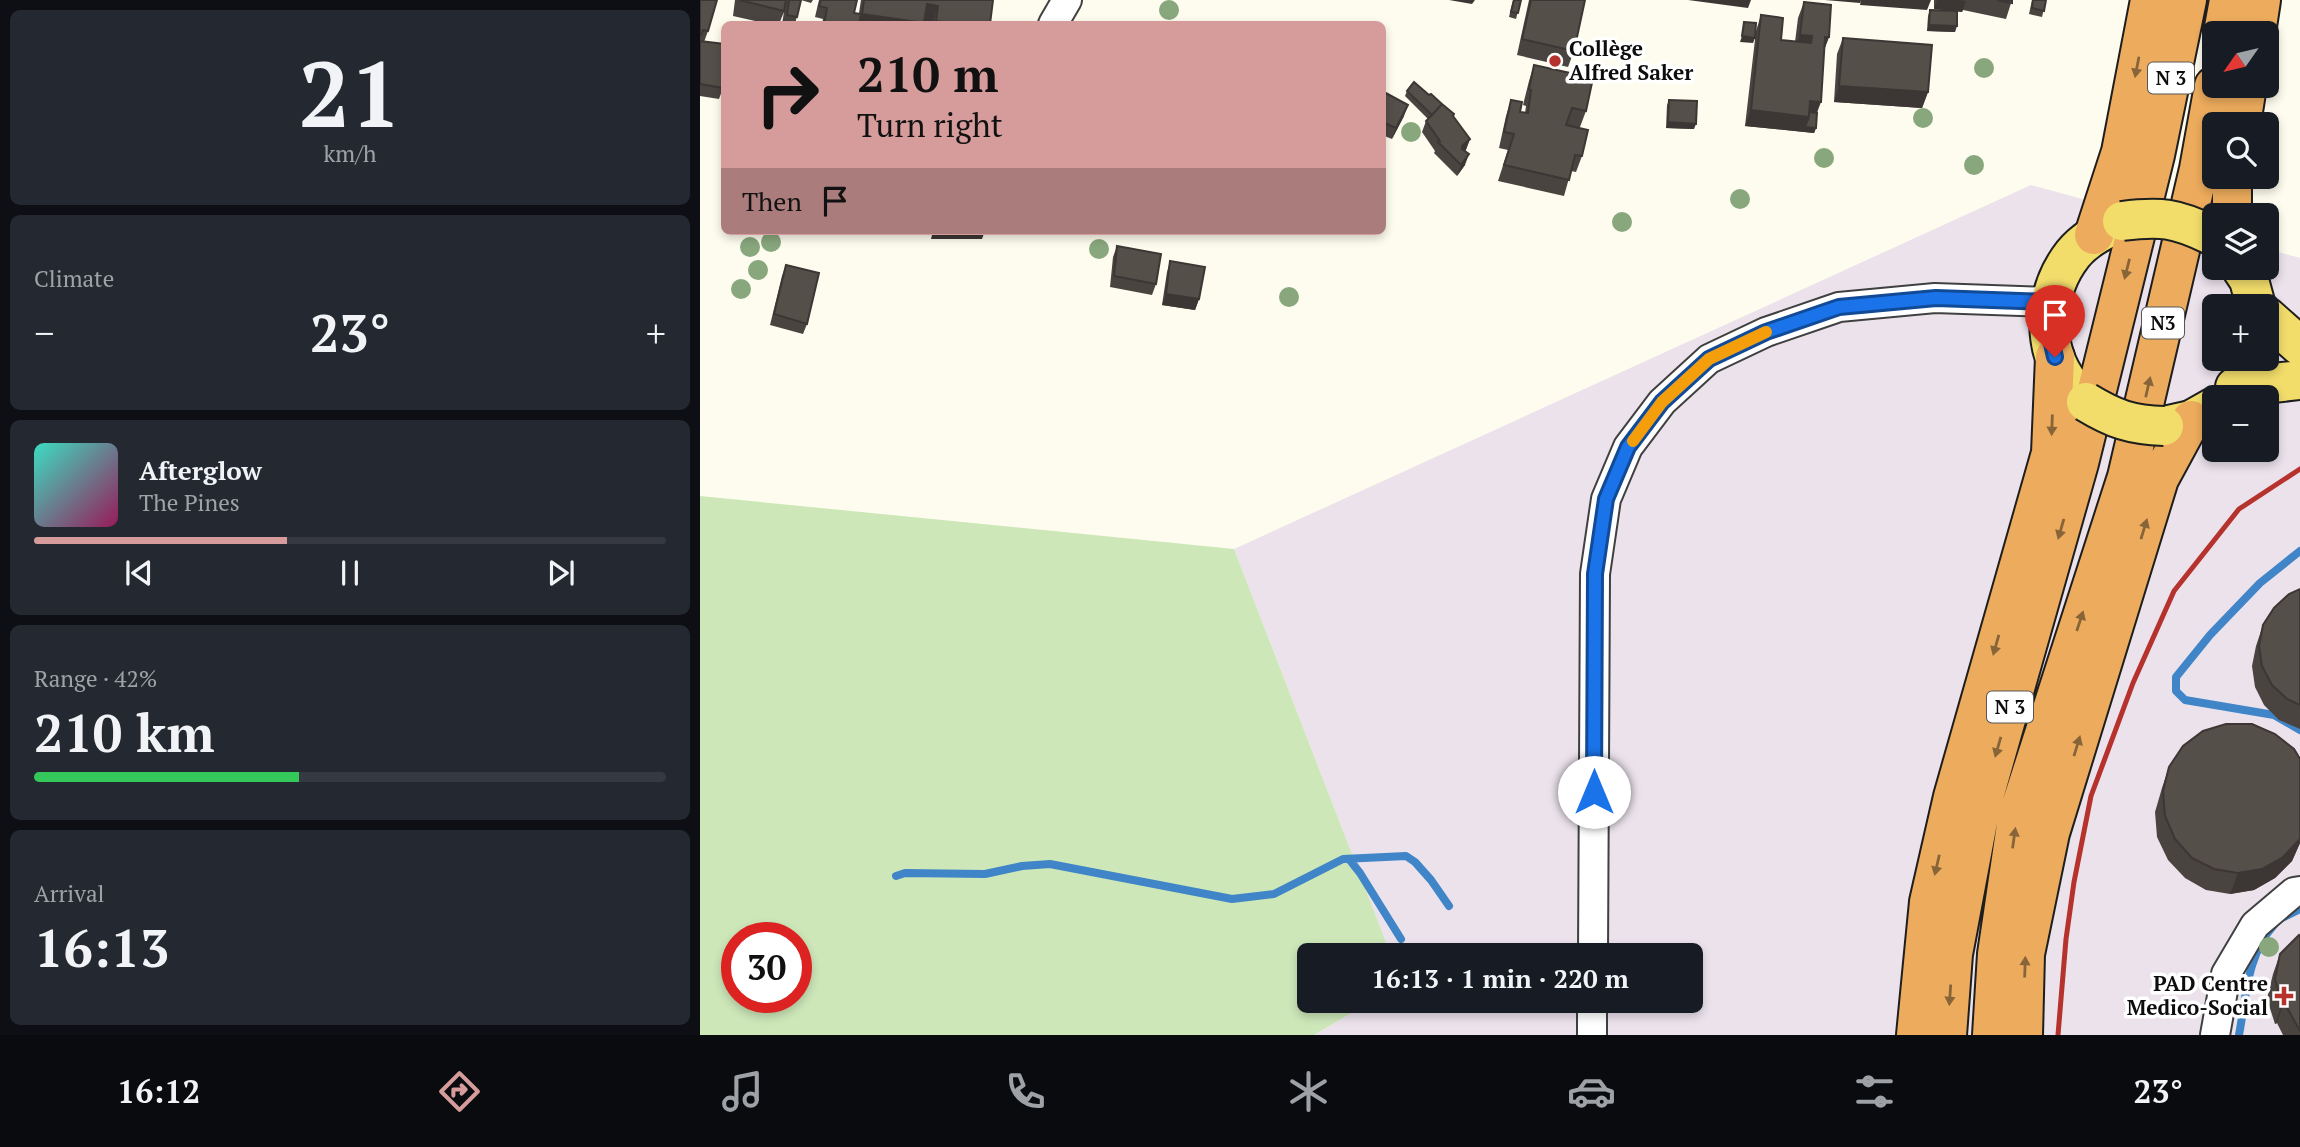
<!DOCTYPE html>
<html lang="en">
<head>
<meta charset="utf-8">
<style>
	:root { --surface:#171b24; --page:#242831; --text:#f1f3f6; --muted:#9ea1a6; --line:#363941; --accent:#d69c9b }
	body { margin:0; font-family:"PT Serif",serif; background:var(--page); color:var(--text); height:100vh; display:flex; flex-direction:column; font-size:26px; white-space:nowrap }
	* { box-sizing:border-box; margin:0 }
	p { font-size:23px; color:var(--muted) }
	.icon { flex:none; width:38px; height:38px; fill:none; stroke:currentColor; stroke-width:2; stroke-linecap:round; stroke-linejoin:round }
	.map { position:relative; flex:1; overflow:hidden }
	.sheet { display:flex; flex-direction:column; gap:10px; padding:10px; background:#0d0f14; width:700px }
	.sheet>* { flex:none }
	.top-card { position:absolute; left:21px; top:21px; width:665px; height:214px; border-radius:10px; box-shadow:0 4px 10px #0003; background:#d69c9b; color:#111; overflow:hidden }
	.needle { width:46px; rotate:236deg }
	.tools { position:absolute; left:1502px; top:21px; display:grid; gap:14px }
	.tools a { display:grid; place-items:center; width:77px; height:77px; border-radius:10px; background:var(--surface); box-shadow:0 4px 10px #0003; font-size:35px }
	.speed { position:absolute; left:21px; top:922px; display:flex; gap:14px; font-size:35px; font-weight:700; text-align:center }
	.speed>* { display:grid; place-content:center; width:91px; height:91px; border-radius:50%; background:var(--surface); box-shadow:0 4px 10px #0003; line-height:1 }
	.speed .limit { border:10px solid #d22; background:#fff; color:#111 }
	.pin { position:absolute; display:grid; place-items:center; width:60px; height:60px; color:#fff; margin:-72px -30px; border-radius:50% 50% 50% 0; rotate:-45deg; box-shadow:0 0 7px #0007 }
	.pin .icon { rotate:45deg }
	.me { position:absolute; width:77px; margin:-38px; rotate:0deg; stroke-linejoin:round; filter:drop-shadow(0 0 5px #0008) }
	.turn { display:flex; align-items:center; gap:24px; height:147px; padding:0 21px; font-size:32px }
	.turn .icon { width:91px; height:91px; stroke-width:2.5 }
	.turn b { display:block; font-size:49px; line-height:60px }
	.then { display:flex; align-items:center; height:66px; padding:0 21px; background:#0003; gap:14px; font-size:26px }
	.big { font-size:52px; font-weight:800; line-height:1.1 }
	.sheet .card { flex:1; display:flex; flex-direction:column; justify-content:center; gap:10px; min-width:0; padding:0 24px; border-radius:10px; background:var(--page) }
	.sheet .dial { align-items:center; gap:0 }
	.dial b { font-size:91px; line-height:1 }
	.song { display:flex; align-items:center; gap:21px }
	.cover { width:84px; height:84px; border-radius:10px; background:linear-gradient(135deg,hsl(170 70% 55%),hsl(330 70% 35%)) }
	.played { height:7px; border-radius:4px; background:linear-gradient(90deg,var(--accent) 40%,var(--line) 40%) }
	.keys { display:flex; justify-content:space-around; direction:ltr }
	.heat { display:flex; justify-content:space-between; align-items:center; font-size:38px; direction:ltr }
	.charge { height:10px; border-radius:5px; background:linear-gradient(90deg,#34c759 42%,var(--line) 0) }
	.trip { position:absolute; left:597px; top:943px; width:406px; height:70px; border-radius:10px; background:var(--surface); box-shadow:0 4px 10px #0003; font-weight:800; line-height:70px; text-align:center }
	.tabs { display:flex; height:112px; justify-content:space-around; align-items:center; background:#090b0e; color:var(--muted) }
	.tabs .icon { width:49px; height:49px }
	.tabs .current { color:var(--accent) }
	.tabs b { font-size:32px; color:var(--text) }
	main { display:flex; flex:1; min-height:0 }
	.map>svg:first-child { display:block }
</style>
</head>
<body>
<main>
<section class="sheet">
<div class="card dial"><b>21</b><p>km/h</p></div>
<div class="card"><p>Climate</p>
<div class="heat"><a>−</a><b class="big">23°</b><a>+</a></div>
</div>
<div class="card">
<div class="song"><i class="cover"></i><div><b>Afterglow</b><p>The Pines</p></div></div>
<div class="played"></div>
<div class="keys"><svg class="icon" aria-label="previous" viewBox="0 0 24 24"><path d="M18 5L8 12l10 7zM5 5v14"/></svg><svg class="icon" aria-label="pause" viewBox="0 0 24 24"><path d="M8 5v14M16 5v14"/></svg><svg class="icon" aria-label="next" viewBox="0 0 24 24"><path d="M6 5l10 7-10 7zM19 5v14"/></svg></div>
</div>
<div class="card"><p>Range · 42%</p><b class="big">210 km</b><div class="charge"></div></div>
<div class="card"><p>Arrival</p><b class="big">16:13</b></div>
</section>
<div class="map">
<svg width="1600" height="1035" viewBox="0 0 1600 1035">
	<rect width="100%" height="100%" fill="#fefcee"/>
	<!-- industrial -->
	<path fill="#ebe2ec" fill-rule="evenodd" d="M1331,185L1514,235V268H1566V249L1600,258V1035H614L672,1001H990V956L691,955L534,549ZM1514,306H1566V359H1514ZM1514,397H1566V450H1514Z"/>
	<!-- green -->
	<path fill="#cde7b9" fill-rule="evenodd" d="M0,496L534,549L691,955L609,956V1001H672L614,1035H0ZM96,938V998H37V938Z"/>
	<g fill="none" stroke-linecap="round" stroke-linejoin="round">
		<!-- stream -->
		<path stroke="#4085c7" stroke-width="8" d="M1600,551L1560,583L1510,635L1476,677V691L1485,700L1574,715L1600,730
			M649,859L660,873L701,939
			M196,876L205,873L285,874L322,866L350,864L532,899L574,894L643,859L706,856L715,862L731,880L749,906
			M1584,917L1600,909
			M1539,1035C1546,998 1547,954 1574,925"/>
		<!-- street casing -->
		<g stroke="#404040" stroke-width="32">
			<path id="street" d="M353,24L367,0
				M893,956L895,574L906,499L928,447L962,402L1009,359L1066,332L1139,307L1235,298L1350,302
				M892,1035V1001
				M1515,1035L1526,974L1555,925L1594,892L1600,891"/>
		</g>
		<!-- primary casing -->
		<g stroke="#1e1e1e" stroke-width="42">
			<path id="primary" d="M1541,268L1549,280L1556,306
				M1566,316L1600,346
				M1370,385C1340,347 1344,291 1373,254C1386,238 1404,230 1422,221
				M1535,387L1600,380
				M1464,426L1491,420L1514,407"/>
		</g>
		<!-- highway casing -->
		<g stroke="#1e1e1e" stroke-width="42">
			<path id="highway" d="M1523,33L1529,0
				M1556,33L1561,0
				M1541,124L1547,86
				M1532,177V215
				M1394,235L1421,152L1450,0
				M1216,1035L1229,902L1253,797L1351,453L1355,357
				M1247,1035L1253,954L1280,811L1379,463L1455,155L1487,0
				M1292,1035L1297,954L1317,818L1427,477L1499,169L1514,86
				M1323,1035L1325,954L1350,833L1459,479L1491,420"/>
		</g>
		<!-- street -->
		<use href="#street" stroke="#fff" stroke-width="28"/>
		<!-- primary -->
		<use href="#primary" stroke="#f2dd6b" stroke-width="38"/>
		<!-- highway -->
		<use href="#highway" stroke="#edac5d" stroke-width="38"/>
		<!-- rail -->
		<path stroke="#b6322c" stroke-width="5" d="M1358,1035L1366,939L1374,882L1391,796L1433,683L1474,591L1539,509L1600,469"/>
		<!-- primary-bridge casing -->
		<g stroke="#1e1e1e" stroke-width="42" stroke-linecap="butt">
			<path id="primary-bridge" d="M1422,221C1461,216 1476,218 1511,235
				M1386,402C1414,419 1431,425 1464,426"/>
		</g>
		<!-- primary-bridge -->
		<use href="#primary-bridge" stroke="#f2dd6b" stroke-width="38"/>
	</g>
	<!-- trees -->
	<g fill="#88a77d">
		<circle cx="469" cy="10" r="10"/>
		<circle cx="1284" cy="68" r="10"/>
		<circle cx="1223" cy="118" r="10"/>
		<circle cx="711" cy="132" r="10"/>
		<circle cx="1124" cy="158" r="10"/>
		<circle cx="1274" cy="165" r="10"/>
		<circle cx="1040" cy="199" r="10"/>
		<circle cx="922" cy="222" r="10"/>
		<circle cx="71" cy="242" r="10"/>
		<circle cx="50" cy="247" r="10"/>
		<circle cx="399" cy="249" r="10"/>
		<circle cx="58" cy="270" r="10"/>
		<circle cx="41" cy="289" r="10"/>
		<circle cx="589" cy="297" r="10"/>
		<circle cx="1569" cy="947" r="10"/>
	</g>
	<!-- wall -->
	<path fill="#494440" d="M0,0L8,31L4,42L23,88L19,99L0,96Z
		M35,0H113L111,3L101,0L95,24H82L84,12L79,24H68L33,16Z
		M119,0H157L154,13H159L161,0H293L290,24H232L233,22L225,21L224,24H122L123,19L115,17Z
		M813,0H821L816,19L809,17Z
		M829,0H885L874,51L868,67L817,55Z
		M1234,0H1312L1306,19L1263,10L1262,12L1257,11L1255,32L1227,31L1228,16L1230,10L1256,11L1234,9Z
		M1332,0H1346L1342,17L1329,14Z
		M1104,2L1129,37L1124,50L1117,113L1116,128L1114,133L1045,126L1056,31L1061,15L1081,40L1095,42L1098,18Z
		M1143,38L1228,92L1222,108L1134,102L1137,54Z
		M834,65L886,111L880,127L882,156L876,172L871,171L864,196L798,181L808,150L799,148L806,116L811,100L820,112L825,113L826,106L823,105L829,81Z
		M682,91L704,116L692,139L682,135Z
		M707,91L753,117L770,139L765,151V165L757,176L734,153L735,151L722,132L726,121L728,119L705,96Z
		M969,100L994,129L966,128L967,105Z
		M24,122V139H23L22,127Z
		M417,246L456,284L452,295L410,287L413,257Z
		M470,261L499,299L495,310L462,305L467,272Z
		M86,265L107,324L103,334L70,325L82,276Z
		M1600,589V729L1579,720L1564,705L1555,687L1552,666L1556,646L1563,625Z
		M1600,759V843L1592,861L1575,878L1554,890L1530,894L1506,890L1485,878L1468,860L1457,837L1455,812L1462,788L1469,767Z
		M1600,936V1035H1583L1577,1023L1575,1024L1567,999L1573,974L1580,954Z"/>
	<!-- shaded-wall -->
	<path fill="#3c3734" d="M749,0H775L772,4Z
		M988,0H1051L1048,8Z
		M1125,0H1161L1160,3Z
		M1161,0H1231L1227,10L1160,5Z
		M1237,0H1257L1266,1L1262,12L1234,9Z
		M227,4L238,6L233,22L221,20Z
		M162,14L224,23V24H159Z
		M1229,25L1257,26L1255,32L1227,31Z
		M1100,35L1112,36L1106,52L1094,51Z
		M1042,36L1055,38L1053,43L1040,42Z
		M1125,37H1129L1123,53Z
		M1139,86L1228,92L1222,108L1134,102Z
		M1110,101L1121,102L1115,118L1116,128L1114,133L1045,126L1051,110Z
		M708,105L704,116L692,139L696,128Z
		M968,122L996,124L994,129L966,128Z
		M770,139L766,150L758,157L762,146Z
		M769,154L765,165L757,176L761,165Z
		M233,231H285L282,239H231Z
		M466,294L499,299L495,310L462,305Z
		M1600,839V843L1592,861L1575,878L1554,890L1530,894L1538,873Z
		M1584,1002L1577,1023L1575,1024L1582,1004Z"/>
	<!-- building -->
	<path fill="#554f4a" stroke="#3c3734" stroke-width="2" d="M0,0H17L8,31L3,30L1,35H0Z
		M39,0H86L84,11Z
		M89,0H101L97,17L87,15Z
		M121,0H157L154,13L161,14L159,24H124L127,8L119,6Z
		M164,0H293L290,24H256L236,21L238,6L227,4L224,23L162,14Z
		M814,0H821L818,13L811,12Z
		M831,0H885L874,51L822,39Z
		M1297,0H1312V3Z
		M1333,0H1346L1344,11L1332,8Z
		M1104,2L1131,5L1129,37H1125L1121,102L1110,101L1109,117L1051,110L1061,15L1083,18L1081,40L1111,43L1112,36L1100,35Z
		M1230,10L1257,11V26L1229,25Z
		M1044,22L1056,23L1055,38L1042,36Z
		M1143,38L1232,45L1228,92L1139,86Z
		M0,41L24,44V79L23,88L0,84Z
		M834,65L893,78L886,111L872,108L866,125L888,130L882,156L875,155L869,180L804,165L814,134L804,132L811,100L822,102L820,112L828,113L831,90L829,89Z
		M714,82L729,95L731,94L742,104L732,115L707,91Z
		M682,91L708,105L696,128L682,122Z
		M969,100L997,101L996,124L968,122Z
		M742,104L754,114L753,116L770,139L762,146V149L769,154L761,165L738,142L740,141L726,121Z
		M1109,112L1117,113L1116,128L1105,127L1109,117Z
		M417,246L461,254L456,284L414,276Z
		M470,261L505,267L499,299L466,294Z
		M86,265L119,273L107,324L74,314Z
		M1600,589V705L1587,699L1572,685L1562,666L1559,646L1563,625L1574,608L1589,594Z
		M1526,724H1552L1575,734L1594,749L1600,759V839L1583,857L1562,869L1538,873L1514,869L1492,858L1475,839L1465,816L1463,791L1469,767L1483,746L1503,731Z
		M1599,935L1600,936V1031L1584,1002L1582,1004L1575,979L1580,954Z"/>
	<!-- one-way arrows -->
	<defs><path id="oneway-solid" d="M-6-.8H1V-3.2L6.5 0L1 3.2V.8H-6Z" transform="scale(1.75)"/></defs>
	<g fill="#886439">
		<use href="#oneway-solid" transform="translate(1437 67) rotate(101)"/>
		<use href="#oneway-solid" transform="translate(1427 269) rotate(104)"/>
		<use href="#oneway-solid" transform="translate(1448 387) rotate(-77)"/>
		<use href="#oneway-solid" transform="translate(1352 425) rotate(92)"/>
		<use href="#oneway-solid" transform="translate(1361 529) rotate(106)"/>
		<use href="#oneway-solid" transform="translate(1444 529) rotate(-73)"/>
		<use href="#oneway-solid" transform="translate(1380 621) rotate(-72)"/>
		<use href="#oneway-solid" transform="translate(1296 645) rotate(106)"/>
		<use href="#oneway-solid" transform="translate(1377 746) rotate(-73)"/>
		<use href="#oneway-solid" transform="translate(1298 747) rotate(106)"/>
		<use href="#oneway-solid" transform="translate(1314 838) rotate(-82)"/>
		<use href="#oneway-solid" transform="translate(1237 865) rotate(103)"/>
		<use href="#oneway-solid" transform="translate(1325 967) rotate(-88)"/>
		<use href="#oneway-solid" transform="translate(1250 995) rotate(94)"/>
	</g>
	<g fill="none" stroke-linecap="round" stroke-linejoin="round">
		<!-- route casing -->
		<g stroke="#114b97" stroke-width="18">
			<path id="route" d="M894,792L895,574L906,499L928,447L962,402L1009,359L1066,332L1139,307L1236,298L1350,302L1349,330L1355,357"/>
		</g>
		<!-- route -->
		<use href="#route" stroke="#1a73e8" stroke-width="12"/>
		<!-- slow -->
		<path stroke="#f59e0b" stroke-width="12" d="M933,441L962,402L1009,359L1066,332"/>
	</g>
	<!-- markers -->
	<g fill="#b6322c" stroke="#fff" stroke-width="2.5">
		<circle cx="855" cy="61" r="7"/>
		<path d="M1580.5 985.5h7v7h7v7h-7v7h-7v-7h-7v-7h7z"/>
	</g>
	<g text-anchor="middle" stroke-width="7" stroke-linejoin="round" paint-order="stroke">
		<!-- shield labels -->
		<g fill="#fff" stroke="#565656" stroke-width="2">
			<rect x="1448" y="62.5" width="46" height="31" rx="5"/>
			<rect x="1442" y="307.5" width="42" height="31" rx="5"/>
			<rect x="1287" y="691.5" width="46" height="31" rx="5"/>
		</g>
		<g font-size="19" font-weight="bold" fill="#0d0d0d">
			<text x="1471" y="85">N 3</text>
			<text x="1463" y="330">N3</text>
			<text x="1310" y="714">N 3</text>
		</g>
		<!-- poi labels -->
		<g font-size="21" font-weight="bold" fill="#0d0d0d" stroke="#fff" text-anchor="start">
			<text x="869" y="56">Collège<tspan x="869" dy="24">Alfred Saker</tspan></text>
			<text x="1568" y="991" text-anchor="end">PAD Centre<tspan x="1568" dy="24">Medico-Social</tspan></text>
		</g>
	</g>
</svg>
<div class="tools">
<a><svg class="needle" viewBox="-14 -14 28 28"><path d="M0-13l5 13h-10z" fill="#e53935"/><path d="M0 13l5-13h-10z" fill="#9ea1a6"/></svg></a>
<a><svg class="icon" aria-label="search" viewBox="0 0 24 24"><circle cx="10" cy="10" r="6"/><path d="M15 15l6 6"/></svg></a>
<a><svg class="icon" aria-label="layers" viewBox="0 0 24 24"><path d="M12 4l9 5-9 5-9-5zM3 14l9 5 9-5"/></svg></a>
<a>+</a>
<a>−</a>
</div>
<div class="speed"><div class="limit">30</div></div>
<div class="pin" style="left:1355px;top:357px;background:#d93025"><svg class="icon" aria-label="arrive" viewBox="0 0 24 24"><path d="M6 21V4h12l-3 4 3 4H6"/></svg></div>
<svg class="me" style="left:894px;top:792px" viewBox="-20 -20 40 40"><circle r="19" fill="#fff"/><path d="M0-13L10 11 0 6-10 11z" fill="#1a73e8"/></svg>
<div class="trip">16:13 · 1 min · 220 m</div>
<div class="top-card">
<div class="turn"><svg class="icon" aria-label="right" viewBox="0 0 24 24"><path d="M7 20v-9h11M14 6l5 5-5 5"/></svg><div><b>210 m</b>Turn right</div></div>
<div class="then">Then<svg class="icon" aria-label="arrive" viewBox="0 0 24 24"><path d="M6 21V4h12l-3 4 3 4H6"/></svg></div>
</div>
</div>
</main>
<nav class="tabs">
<b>16:12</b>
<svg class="icon current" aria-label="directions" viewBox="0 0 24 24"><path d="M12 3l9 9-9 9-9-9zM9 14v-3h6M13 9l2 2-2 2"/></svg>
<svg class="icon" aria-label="music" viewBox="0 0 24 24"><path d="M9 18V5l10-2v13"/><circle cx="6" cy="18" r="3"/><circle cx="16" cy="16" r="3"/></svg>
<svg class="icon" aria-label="phone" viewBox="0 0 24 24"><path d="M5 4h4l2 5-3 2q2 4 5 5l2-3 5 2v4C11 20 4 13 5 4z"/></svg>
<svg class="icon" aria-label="climate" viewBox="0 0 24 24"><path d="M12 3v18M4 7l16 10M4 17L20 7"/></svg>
<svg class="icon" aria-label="car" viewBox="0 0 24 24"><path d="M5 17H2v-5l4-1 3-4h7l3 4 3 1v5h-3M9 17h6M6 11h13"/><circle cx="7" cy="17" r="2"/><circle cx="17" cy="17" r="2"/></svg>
<svg class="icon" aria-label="filters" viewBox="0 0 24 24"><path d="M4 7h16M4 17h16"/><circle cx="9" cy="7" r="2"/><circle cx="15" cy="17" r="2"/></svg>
<b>23°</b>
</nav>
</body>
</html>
